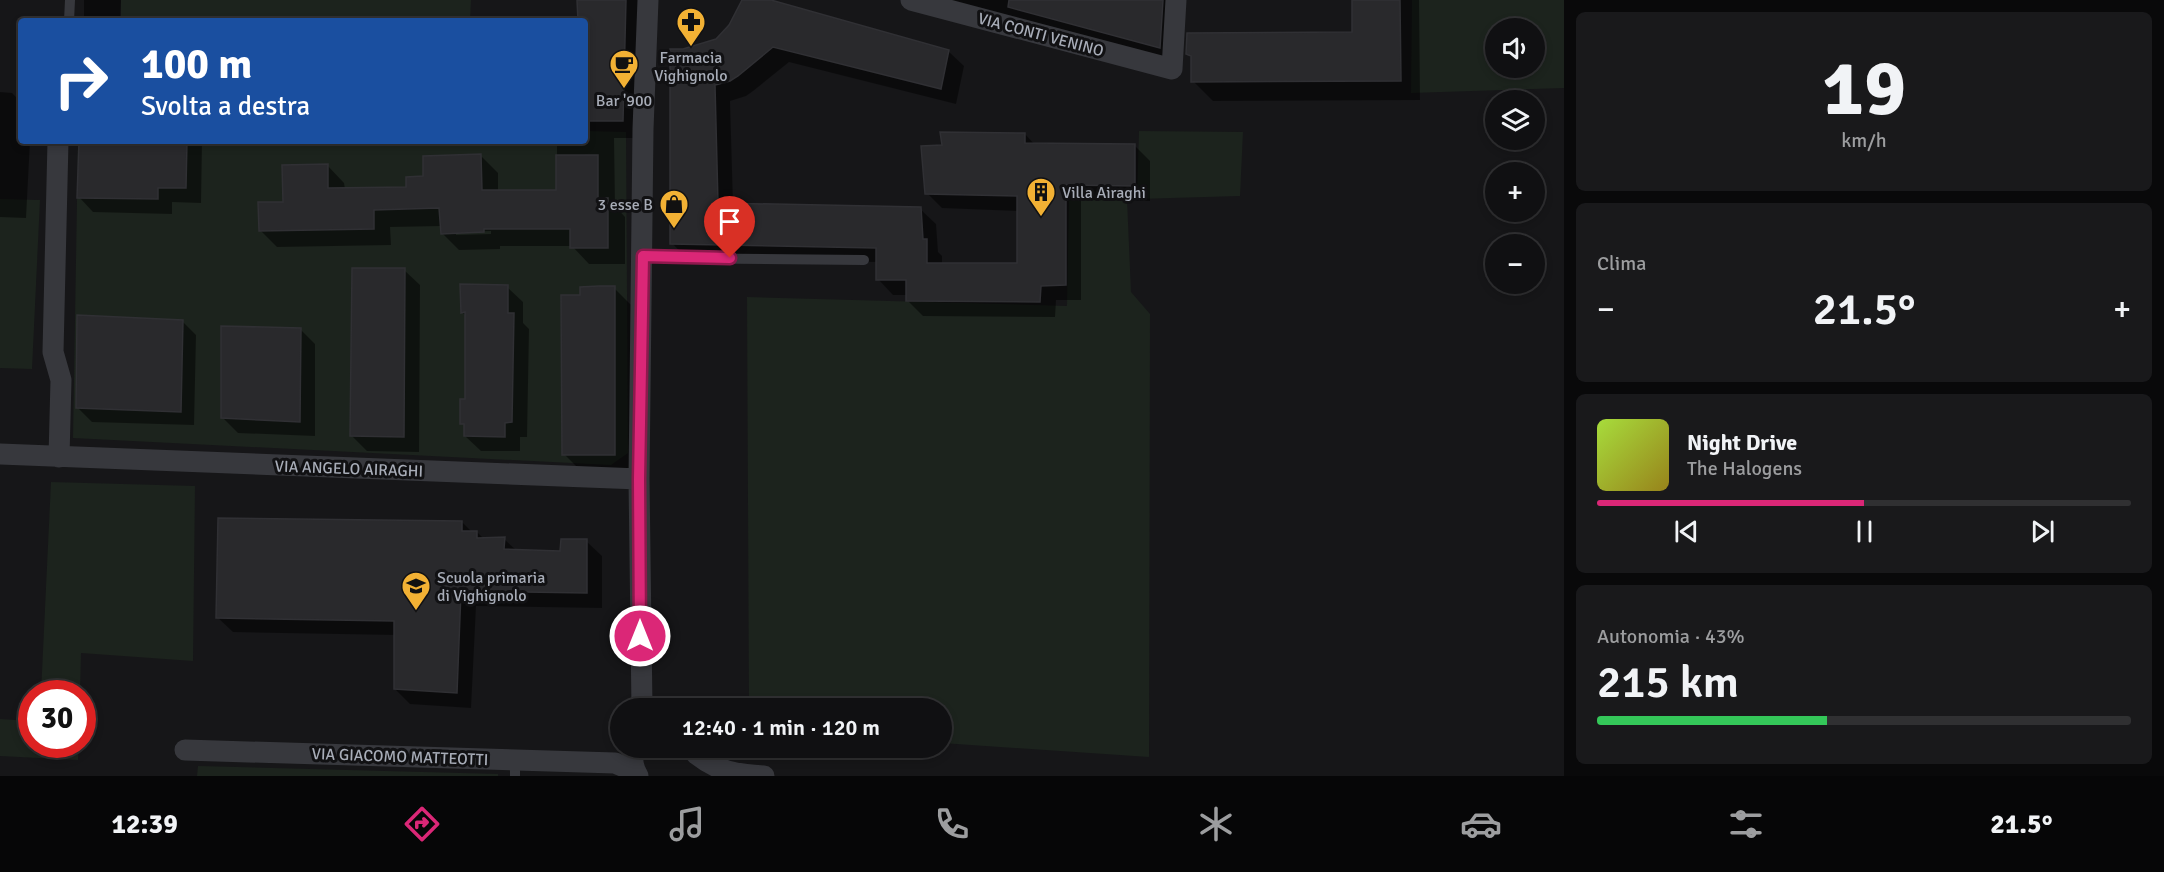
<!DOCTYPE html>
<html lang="it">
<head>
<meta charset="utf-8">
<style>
	:root { --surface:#101012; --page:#19191b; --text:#f1f3f6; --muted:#9c9d9f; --line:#303032; --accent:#db2777 }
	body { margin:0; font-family:Signika,sans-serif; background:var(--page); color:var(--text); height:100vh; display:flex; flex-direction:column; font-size:22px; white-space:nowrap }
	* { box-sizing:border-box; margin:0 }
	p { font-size:20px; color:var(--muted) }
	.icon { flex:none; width:33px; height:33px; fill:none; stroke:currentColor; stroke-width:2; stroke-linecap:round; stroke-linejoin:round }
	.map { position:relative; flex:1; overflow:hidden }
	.panel { display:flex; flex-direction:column; gap:12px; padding:12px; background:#09090a; width:600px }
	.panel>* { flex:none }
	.banner { position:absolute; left:18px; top:18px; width:570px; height:126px; border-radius:6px; box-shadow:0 3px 9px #0003,0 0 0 2px var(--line); background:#1a4fa0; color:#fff; overflow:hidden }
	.buttons { position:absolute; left:1485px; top:18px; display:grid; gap:12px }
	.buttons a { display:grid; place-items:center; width:60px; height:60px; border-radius:50%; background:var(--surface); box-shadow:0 3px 9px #0003,0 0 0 2px var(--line); font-size:30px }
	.speed { position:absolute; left:18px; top:680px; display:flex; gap:12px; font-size:30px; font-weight:700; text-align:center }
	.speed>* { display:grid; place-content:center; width:78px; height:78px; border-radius:50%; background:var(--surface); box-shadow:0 3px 9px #0003,0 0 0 2px var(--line); line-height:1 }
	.speed .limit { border:9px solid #d22; background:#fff; color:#111 }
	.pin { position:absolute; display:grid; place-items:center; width:51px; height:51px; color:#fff; margin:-62px -26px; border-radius:50% 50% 50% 0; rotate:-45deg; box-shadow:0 0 6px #0007 }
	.pin .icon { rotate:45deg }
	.me { position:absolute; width:66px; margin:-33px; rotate:0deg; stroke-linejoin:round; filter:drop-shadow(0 0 4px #0008) }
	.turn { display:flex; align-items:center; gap:21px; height:126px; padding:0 24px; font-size:27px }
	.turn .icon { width:78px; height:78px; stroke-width:2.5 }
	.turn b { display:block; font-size:42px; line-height:51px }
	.big { font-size:45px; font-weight:600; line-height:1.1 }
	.panel .tile { flex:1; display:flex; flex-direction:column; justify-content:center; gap:9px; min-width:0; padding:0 21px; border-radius:9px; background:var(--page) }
	.panel .dial { align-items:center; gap:0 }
	.dial b { font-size:78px; line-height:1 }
	.song { display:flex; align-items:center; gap:18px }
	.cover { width:72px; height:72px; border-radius:9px; background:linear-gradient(135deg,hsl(80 70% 55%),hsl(50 70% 35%)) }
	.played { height:6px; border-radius:3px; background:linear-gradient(90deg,var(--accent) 50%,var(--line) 50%) }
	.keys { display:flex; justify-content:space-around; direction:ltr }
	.heat { display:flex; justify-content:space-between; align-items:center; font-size:33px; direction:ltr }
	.charge { height:9px; border-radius:4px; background:linear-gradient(90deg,#34c759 43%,var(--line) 0) }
	.trip { position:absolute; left:610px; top:698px; width:342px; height:60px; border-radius:30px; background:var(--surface); box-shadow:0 3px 9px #0003,0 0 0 2px var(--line); font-weight:600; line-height:60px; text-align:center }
	.menu { display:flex; height:96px; justify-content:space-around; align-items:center; background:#060607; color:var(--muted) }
	.menu .icon { width:42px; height:42px }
	.menu .active { color:var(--accent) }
	.menu b { font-size:27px; color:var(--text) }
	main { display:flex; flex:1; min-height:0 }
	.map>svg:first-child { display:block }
</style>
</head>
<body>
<main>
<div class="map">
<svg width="1564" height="776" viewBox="0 0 1564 776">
	<rect width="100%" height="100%" fill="#161618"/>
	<!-- green -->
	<path fill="#1c231d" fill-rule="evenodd" d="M121,0H471L470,21H121Z
		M1412,0H1564V88L1411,93ZM1496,28H1534V68H1496Z
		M585,131L626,132L628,453L611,465L73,438L78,141H585Z
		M1139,131L1243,132L1240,196L1137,199Z
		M1069,198L1127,199L1131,292L1150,314L1149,757L942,743V708H749L747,297L1067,306Z
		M0,199L40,200L32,369L0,368Z
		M51,482L195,486L193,661L81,653L80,693H41Z
		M0,719L31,721L32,744H79L78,760L0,756Z
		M198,766L498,774V776H197Z"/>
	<!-- shadow -->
	<path fill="#0007" fill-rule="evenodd" d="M84,0H121L120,21H84Z
		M579,0H644L640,138H614L615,206L625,217V264H589L572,246H500V249L459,250L442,233V226L390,227L391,245L277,247L260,230L284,204L327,165L344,183L345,189L407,188L425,178L481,156L498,173V191H557V141H585V21H579ZM491,231V234L456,235V232Z
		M744,0H765L948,51L964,66L956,104L789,62L753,91L746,96L730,101L733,205L920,209L936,224L938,252L942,256V264L1018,265L1019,211L942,208L927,193L943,147L1025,134L1035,145H1134L1150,161V201L1081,200V300H1056L1055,317L923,316L907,300V295H893L878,279V262L687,259L672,243L683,51L717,40L731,26Z
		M934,0H1186L1180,66Z
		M1353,0H1419L1420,100L1213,101L1193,81V59L1187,54L1353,34Z
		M0,92L12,93L21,102V141H30L26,218L0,217Z
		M80,141H202L201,203L172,202V214L93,212L79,197Z
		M404,270L420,285L419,452L367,451L352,436Z
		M507,287L523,302V323L529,329L527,437H520V451H481L465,436L466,427L462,423L466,401V316L462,312Z
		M614,288L640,314L641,480H590L564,454L581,296Z
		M182,321L196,335L194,425L92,422L78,408Z
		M300,329L315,344V436L238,433L222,417Z
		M462,522L472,532H477L484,539H504L517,551L561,553L586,541L602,556V608L476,606L471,708L410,704L395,689L396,635L233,632L217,617Z"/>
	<!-- building -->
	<path fill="#29292c" stroke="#303034" stroke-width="1.5" d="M577,0H626L623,121H585V21H578Z
		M742,0H771L949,50L941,89L773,47L738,76L730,81L715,85L718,203L921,207L923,239H927V263H1017V196L925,194L921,146L942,145L940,132L1025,133V143L1135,144V186L1066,185V285L1041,286L1040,302L906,301V280H876V248L670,244V49H683L716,39L729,25Z
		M1009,0H1163L1160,48L1008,7Z
		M1352,0H1400L1401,81L1191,82V56L1186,54L1187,33L1352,32Z
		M79,141H187L186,188H158V199L77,198Z
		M481,154L482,190H556V155H598V198H608V248H570V229H484V232L441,234L439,208L374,210V229L259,231L258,202H283L282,165L328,164V188L406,187V177L423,176V156Z
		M352,268H405L404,437L350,436Z
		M460,284L508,285V313H514L512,422L505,423V437L464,436V424H460V399H465V312L461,313Z
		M599,286H615V455H562L561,295H580V287Z
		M77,315L183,320L181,412L76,408Z
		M221,326L301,328L300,422L221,418Z
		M218,518L462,521V531H477V538L505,537L504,549L560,551L561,539H587V593L461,591L457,693L394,689V621L216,618Z"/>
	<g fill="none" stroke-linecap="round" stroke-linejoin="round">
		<!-- lane -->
		<path stroke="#37383d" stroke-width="10" d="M69,21L70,0
			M643,256L658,258L864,260
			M515,776V759"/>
		<!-- street -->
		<path stroke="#37383d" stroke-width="21" d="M911,0L1172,69L1176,0
			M58,141L53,352L61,380L59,457
			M0,454L639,479
			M642,708L639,479L643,129L648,0
			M634,747C632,758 632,766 638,776
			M185,750L615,763L636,772
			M696,754C719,772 735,774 764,776"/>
	</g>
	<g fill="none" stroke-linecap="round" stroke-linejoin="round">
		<!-- route casing -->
		<g stroke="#8e194d" stroke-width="15">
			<path id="route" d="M640,636L639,479L643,256L730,258"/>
		</g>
		<!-- route -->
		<use href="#route" stroke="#db2777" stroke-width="10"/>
	</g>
	<!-- icons -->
	<defs>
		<g id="pharmacy-pin" transform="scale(1.5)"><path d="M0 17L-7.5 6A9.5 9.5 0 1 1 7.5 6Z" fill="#f2b134" stroke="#111113"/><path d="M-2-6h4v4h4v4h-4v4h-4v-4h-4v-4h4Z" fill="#111"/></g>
		<g id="cafe-pin" transform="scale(1.5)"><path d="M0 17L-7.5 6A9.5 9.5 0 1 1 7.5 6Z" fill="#f2b134" stroke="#111113"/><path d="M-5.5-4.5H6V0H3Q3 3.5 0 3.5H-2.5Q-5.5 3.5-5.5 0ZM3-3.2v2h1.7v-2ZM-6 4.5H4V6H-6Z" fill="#111"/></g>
		<g id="building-pin" transform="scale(1.5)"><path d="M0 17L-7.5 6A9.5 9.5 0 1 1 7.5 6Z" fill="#f2b134" stroke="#111113"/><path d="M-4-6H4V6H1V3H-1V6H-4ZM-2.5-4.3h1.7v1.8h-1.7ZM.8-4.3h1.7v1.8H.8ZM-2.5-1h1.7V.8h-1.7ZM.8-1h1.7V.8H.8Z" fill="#111"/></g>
		<g id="shop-pin" transform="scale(1.5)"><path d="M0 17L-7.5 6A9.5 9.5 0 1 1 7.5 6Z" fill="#f2b134" stroke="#111113"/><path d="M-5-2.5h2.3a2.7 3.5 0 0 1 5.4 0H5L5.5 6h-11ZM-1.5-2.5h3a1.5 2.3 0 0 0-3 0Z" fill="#111"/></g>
		<g id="school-pin" transform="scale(1.5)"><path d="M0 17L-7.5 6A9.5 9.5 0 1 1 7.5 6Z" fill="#f2b134" stroke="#111113"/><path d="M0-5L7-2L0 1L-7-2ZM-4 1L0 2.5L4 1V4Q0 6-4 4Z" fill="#111"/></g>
	</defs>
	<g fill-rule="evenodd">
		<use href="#pharmacy-pin" x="691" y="22"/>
		<use href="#cafe-pin" x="624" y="64"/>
		<use href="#building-pin" x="1041" y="192"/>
		<use href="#shop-pin" x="674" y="204"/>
		<use href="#school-pin" x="416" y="586"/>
	</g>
	<g text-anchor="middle" stroke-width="6" stroke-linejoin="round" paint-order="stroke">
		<!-- street labels -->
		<g font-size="16" fill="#a8adb8" stroke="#111113">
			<text transform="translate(1041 34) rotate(15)" y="6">VIA CONTI VENINO</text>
			<text transform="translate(349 468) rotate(2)" y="6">VIA ANGELO AIRAGHI</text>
			<text transform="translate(400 756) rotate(2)" y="6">VIA GIACOMO MATTEOTTI</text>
		</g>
		<!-- poi labels -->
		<g font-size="16" fill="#a8adb8" stroke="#111113">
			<text x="691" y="63">Farmacia<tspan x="691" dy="18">Vighignolo</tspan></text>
			<text x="624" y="106">Bar '900</text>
			<text x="1062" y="198" text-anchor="start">Villa Airaghi</text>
			<text x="653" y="210" text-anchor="end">3 esse B</text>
			<text x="437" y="583" text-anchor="start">Scuola primaria<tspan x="437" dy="18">di Vighignolo</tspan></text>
		</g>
	</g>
</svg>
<div class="buttons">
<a><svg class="icon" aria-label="sound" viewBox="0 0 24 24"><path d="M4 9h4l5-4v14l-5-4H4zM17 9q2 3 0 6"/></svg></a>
<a><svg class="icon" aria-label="layers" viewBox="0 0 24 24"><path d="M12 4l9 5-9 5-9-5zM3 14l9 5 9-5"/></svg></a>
<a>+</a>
<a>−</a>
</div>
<div class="speed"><div class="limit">30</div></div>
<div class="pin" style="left:730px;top:258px;background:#d93025"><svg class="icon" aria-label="arrive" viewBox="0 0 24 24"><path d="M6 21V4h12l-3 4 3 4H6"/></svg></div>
<svg class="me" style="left:640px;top:636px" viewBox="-20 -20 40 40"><circle r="17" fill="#db2777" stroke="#fff" stroke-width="3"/><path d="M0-11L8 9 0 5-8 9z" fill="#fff"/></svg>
<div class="trip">12:40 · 1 min · 120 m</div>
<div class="banner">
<div class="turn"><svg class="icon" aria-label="right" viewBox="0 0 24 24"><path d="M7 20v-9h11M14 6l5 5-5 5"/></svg><div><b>100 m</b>Svolta a destra</div></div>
</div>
</div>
<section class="panel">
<div class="tile dial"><b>19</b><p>km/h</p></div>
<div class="tile"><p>Clima</p>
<div class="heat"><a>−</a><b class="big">21.5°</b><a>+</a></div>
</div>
<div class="tile">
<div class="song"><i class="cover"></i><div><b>Night Drive</b><p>The Halogens</p></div></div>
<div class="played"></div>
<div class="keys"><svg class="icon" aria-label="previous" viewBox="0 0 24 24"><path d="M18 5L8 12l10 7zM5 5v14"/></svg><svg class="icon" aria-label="pause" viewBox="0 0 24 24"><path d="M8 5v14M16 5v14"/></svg><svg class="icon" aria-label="next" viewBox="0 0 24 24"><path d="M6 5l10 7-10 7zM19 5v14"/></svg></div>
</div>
<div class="tile"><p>Autonomia · 43%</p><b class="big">215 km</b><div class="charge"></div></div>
</section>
</main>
<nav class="menu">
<b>12:39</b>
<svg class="icon active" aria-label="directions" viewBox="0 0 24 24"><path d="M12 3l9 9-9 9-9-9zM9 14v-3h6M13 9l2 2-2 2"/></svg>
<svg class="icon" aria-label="music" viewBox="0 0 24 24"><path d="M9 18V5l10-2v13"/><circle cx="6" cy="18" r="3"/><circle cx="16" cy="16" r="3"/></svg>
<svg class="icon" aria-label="phone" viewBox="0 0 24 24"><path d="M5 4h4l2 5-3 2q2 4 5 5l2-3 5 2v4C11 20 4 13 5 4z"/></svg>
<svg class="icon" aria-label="climate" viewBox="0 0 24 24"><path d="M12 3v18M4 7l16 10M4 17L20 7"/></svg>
<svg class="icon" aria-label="car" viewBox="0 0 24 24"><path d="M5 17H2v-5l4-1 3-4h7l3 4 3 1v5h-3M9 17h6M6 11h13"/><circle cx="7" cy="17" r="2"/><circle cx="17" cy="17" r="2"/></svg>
<svg class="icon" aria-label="filters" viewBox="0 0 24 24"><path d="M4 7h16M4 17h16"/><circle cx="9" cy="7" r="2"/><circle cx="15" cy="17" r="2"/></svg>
<b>21.5°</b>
</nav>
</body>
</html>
